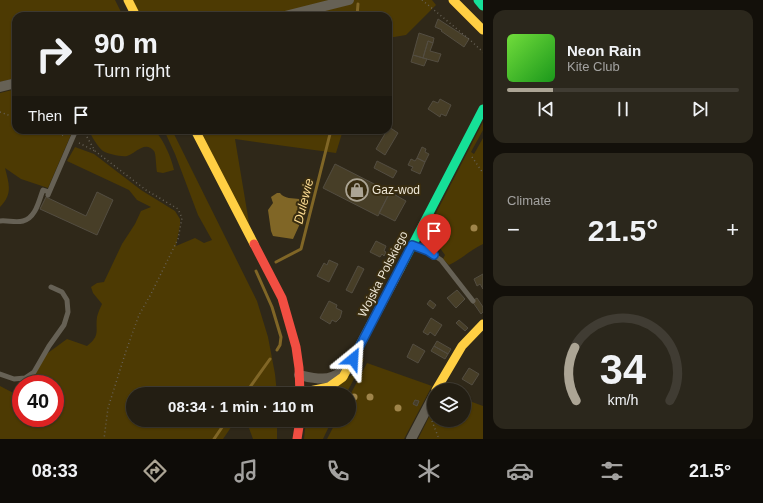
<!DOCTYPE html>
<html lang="en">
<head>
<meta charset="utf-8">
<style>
	:root { --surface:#231e13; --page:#2b271c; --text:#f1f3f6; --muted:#a3a2a0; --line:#403c33; --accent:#aca595 }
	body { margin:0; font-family:Helvetica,sans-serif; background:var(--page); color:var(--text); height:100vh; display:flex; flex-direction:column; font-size:15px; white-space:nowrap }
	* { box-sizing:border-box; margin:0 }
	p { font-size:13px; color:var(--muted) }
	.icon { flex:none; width:22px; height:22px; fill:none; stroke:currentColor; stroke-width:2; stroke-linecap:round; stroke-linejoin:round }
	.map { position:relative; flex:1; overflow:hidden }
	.details { display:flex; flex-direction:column; gap:10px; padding:10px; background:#13100a; width:280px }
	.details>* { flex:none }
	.hud { position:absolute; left:12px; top:12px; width:380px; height:122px; border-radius:12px; box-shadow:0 1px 3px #0004,0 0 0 1px var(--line); background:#231e13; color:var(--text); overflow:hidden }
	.fabs { position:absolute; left:427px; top:383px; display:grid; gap:8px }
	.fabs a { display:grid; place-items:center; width:44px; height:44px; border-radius:50%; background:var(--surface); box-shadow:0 1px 3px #0004,0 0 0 1px var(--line); font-size:20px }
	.speed { position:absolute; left:12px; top:375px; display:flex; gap:8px; font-size:20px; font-weight:700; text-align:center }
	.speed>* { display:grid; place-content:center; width:52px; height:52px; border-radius:50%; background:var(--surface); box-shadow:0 1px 3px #0004,0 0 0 1px var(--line); line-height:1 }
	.speed .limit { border:6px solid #d22; background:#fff; color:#111 }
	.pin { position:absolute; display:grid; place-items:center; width:34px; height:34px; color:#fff; margin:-41px -17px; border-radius:50% 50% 50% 0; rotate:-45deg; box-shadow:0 0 4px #0007 }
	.pin .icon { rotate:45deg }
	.me { position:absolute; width:44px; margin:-22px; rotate:27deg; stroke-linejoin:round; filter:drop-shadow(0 0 3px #0008) }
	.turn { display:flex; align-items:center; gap:14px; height:84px; padding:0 16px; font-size:18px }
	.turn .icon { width:52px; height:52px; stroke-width:2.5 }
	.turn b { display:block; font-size:28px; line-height:34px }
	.then { display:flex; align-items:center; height:38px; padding:0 16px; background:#0003; gap:8px; font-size:15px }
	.big { font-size:30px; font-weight:800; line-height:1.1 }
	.details .card { flex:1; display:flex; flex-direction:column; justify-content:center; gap:6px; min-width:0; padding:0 14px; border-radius:12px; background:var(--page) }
	.details .dial { align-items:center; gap:0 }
	.dial svg { height:104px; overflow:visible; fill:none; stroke:var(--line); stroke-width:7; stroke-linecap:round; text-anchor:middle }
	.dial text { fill:var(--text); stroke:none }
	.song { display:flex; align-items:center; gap:12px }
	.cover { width:48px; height:48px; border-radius:6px; background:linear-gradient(135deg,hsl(100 70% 55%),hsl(120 70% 35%)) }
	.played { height:4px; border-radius:2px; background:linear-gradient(90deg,var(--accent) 20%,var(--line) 20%) }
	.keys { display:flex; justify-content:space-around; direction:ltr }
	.heat { display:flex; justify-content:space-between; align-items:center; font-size:22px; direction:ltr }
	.trip { position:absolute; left:126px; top:387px; width:230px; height:40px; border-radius:20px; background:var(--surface); box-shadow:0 1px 3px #0004,0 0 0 1px var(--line); font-weight:800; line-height:40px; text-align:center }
	.dock { display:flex; height:64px; justify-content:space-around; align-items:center; background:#0e0c08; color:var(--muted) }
	.dock .icon { width:28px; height:28px }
	.dock .on { color:var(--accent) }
	.dock b { font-size:18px; color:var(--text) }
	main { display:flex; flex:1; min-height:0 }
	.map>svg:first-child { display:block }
</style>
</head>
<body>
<main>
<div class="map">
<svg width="483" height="439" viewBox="0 0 483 439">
	<rect width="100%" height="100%" fill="#2f2819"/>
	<!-- green -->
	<path fill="#4d3a03" d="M0,0H115L123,16H16V78L0,82Z
		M131,0H432L436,5L406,35L388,38V16H139Z
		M16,89V130H73L48,188L21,179L5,168C9,184 13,194 0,207V93Z
		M483,122V130L471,152L474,154L483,138V244C470,250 462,259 449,265L443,259L445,255L434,240L429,249L420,244Z
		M89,130H154C163,138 172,159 174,170L163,173L157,172C156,168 156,153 154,151C145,140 136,153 127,156C121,157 108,154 103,151C98,147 91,136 89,130Z
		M164,130H172L257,301L268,337L275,374L277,394H133V420H236L223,439H0V386L21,397V418H55V384H29L41,358L67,339L87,346C101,335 95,331 97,317C98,313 100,308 102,304L93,293L91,287L97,283L104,282L122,244L135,224L141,211L151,207L137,200L129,190L67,161L75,147L94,154L141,190L175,211L180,219V225L176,246L195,238L204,243L212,240L198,215L175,154Z
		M197,130H343L336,153L235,139L251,235Z
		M362,357L364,360L346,394H320L352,375Z
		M367,363L432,386L404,439H327L337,420H349V397Z
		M464,399L483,406V439H418L434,407V420H464Z
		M246,420H277V439H253Z
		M306,420H332L323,439H304Z"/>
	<!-- water -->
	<path fill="#806626" d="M277,193H280C284,199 293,198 299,199L303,217L293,239L273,236L271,231L268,210L273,203L271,197Z"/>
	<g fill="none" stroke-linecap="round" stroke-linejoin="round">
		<!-- stream -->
		<path stroke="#806626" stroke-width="3" d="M357,16L358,4
			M276,262L301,249L331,130
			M256,271L272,307L281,337L280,345L277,350
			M245,394L270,359
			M214,439L227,420"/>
	</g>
	<!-- building -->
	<path fill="#473e27" stroke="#534d41" d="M438,19L469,39L464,47L441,31L442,30L435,27Z
		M419,33L434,38L433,43L428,41L423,58L413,55Z
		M428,41L433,43L430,51L441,54L438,62L423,58Z
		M413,55L427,59L424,66L411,62Z
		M440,99L451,105L446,116L441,114L440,117L428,109L433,101L438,103Z
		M389,127L398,133L385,155L376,149Z
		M422,147L426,149L425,152L429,154L425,162L417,158Z
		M417,158L425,162L420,174L411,170L413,167L408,165L411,159L415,161Z
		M377,161L397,171L393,178L374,168Z
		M335,164L390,192L378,216L323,188Z
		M97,192L113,200L97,235L40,209L46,197L86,216Z
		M390,192L406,201L395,221L379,213Z
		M376,241L386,246L384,251L386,252L384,256L382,254L380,257L370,252Z
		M329,260L338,264L329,282L317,276L324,263L327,265Z
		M358,266L364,269L352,293L346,290Z
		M483,274V289L480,284L477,286L474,279Z
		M457,290L465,299L456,308L447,298Z
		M477,298L483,307V312L481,314L472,301Z
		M430,300L436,305L433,309L427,304Z
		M329,301L337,305L336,308L342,311L340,318L336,322L332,320L330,324L320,318Z
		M431,318L442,325L435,336L430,332L428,335L423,332Z
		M459,320L468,328L465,331L456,323Z
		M437,341L451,349L448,354L434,346Z
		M413,344L425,351L418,363L407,357Z
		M434,346L448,354L445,359L431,351Z
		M469,368L479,374L472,385L462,379Z
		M415,400L419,401L417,406L413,404Z"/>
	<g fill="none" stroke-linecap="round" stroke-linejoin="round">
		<!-- path -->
		<path stroke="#666055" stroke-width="1.5" stroke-dasharray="1 3" stroke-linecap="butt" d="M422,0L469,39L483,52
			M0,112L16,118
			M47,130L65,136
			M83,130L95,151L146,190L178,209L182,218L178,239L151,294L139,315L126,351L108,408L104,439
			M79,143L95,151
			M472,157L483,173
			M432,421L439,439"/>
		<!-- lane -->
		<path stroke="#666155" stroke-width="5" d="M48,195L76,130
			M0,221C7,220 15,223 23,221C36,218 39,200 43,190L49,192
			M413,245L428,251L441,260L473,301
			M0,374L14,379L25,378L34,372L49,346L64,325L68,312L67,300L62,292L51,287"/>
		<!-- street -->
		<path stroke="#666155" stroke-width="10" d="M285,16L349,0
			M0,87L16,83
			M299,375C317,379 327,382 343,371
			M411,439L434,395"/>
		<!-- fast -->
		<path stroke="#16e098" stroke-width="9" d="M478,0L483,6
			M400,269L483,109"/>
		<!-- slow -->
		<path stroke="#ffcf43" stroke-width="9" d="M128,0L136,16
			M453,0L483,30
			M195,130L254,244
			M436,390L462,346L483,324
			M300,393L329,387L343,377L400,269"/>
		<!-- jam -->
		<path stroke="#f24e42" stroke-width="9" d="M254,244L282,298L296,347L299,368L300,394
			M297,439L300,420"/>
	</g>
	<!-- trees -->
	<g fill="#9f844a">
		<circle cx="474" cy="228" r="3.5"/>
		<circle cx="354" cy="397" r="3.5"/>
		<circle cx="370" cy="397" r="3.5"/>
		<circle cx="398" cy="408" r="3.5"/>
	</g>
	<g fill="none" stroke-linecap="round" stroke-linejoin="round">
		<!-- route casing -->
		<g stroke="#114b97" stroke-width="10">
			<path id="route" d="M353,359L412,245L428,251L434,255"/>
		</g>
		<!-- route -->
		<use href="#route" stroke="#1a73e8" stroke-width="7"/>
	</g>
	<!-- icons -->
	<defs>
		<g id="shop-ring" transform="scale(1.15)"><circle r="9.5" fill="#382c10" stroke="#aca595" stroke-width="1.5"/><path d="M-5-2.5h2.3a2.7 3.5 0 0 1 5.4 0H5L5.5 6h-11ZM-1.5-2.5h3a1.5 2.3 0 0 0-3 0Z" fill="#aca595"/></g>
	</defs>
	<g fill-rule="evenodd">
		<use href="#shop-ring" x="357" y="190"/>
	</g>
	<g text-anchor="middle" stroke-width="4" stroke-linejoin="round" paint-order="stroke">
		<!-- poi labels -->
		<g font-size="12" fill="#efe8d8" stroke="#382c10" text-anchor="start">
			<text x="372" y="194">Gaz-wod</text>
		</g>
		<!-- street labels -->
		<g font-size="12" fill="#efe8d8" stroke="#382c10">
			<text transform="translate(383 274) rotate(-63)" y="4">Wojska Polskiego</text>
		</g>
		<!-- water labels -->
		<g font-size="13" font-style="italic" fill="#fcdb92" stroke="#382c10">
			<text transform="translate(303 201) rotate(-76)" y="5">Dulewie</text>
		</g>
	</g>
</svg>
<div class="fabs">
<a><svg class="icon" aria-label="layers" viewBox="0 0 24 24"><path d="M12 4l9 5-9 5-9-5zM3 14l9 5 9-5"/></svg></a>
</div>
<div class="speed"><div class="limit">40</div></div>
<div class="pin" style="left:434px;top:255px;background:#d93025"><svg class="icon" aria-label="arrive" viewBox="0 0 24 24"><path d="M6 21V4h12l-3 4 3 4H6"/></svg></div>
<svg class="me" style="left:353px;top:359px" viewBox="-20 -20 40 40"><path d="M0-17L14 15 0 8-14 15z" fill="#1a73e8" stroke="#fff" stroke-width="4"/></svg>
<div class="trip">08:34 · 1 min · 110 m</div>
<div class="hud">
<div class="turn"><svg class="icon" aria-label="right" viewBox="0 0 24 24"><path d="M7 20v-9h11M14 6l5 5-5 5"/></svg><div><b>90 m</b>Turn right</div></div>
<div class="then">Then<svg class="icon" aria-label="arrive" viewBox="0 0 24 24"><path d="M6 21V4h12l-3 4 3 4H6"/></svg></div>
</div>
</div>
<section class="details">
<div class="card">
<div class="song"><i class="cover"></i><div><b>Neon Rain</b><p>Kite Club</p></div></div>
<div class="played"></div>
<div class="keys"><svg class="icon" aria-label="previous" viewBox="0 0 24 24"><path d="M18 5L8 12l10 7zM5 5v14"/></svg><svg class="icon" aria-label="pause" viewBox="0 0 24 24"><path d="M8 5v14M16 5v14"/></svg><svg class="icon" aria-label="next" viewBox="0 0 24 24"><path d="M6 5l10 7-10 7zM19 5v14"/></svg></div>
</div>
<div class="card"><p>Climate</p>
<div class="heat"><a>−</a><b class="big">21.5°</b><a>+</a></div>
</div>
<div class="card dial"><svg viewBox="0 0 100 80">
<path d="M14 69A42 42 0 1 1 86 69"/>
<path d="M14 69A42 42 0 0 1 13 28" stroke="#aca595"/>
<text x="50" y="56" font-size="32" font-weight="700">34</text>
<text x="50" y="72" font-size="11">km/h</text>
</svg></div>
</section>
</main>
<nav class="dock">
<b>08:33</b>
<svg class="icon on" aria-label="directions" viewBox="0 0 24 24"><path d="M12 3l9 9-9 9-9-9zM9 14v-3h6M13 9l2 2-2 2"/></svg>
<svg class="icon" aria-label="music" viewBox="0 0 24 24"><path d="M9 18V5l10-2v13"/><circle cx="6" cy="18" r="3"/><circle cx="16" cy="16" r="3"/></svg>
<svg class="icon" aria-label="phone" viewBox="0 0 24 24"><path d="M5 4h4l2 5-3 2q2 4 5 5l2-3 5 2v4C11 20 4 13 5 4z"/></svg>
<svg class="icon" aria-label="climate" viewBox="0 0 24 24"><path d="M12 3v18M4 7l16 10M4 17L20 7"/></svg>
<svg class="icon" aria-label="car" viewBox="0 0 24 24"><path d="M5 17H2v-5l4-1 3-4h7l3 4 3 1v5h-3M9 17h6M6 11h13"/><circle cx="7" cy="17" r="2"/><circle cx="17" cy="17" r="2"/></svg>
<svg class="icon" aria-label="filters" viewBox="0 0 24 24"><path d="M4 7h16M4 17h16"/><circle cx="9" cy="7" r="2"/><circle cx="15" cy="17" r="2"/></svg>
<b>21.5°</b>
</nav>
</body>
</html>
